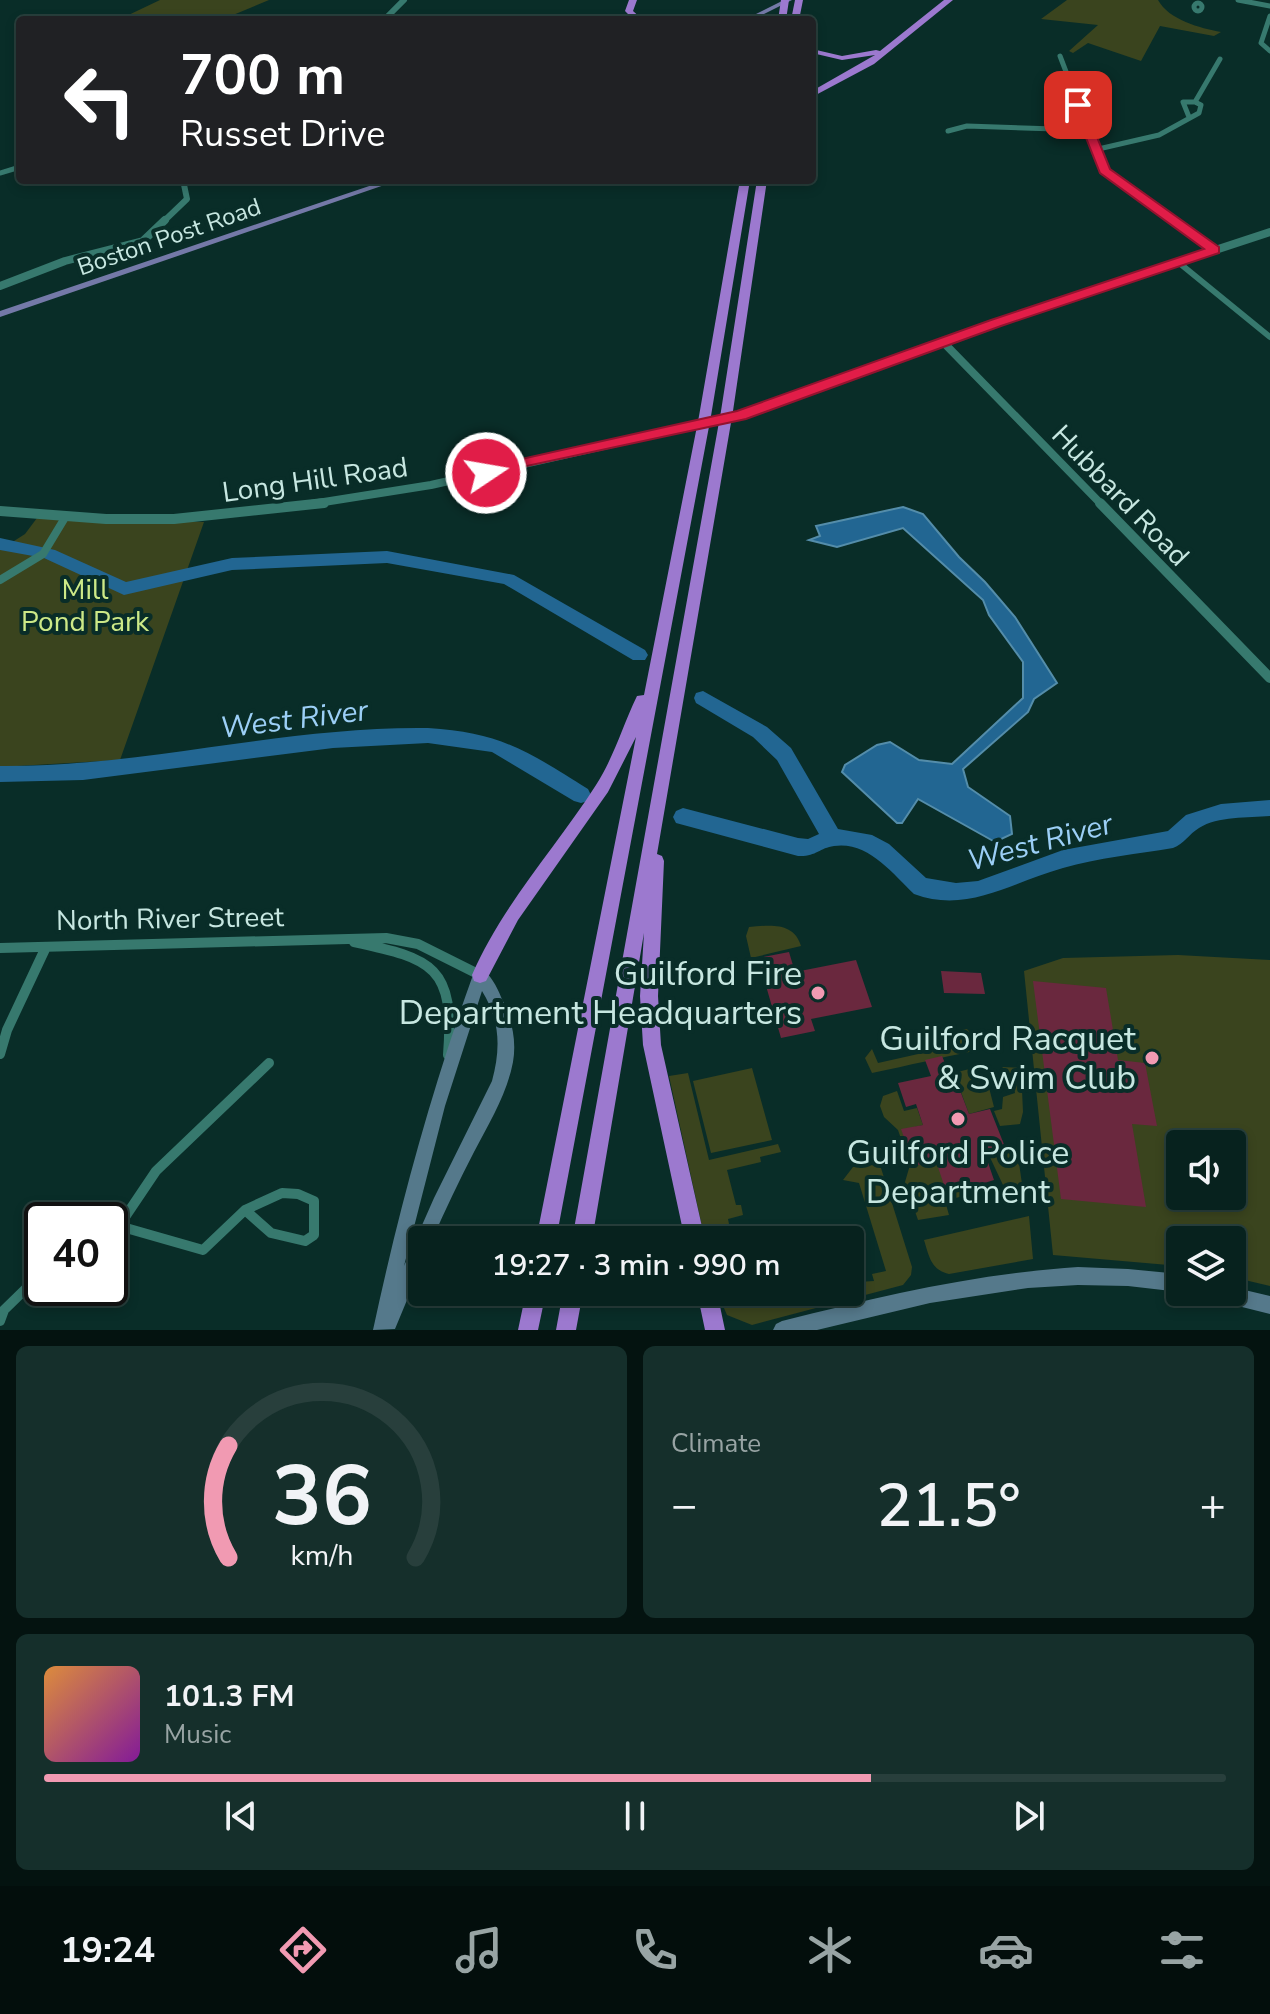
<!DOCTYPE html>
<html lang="en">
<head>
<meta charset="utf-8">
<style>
	:root { --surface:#07221e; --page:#152f2b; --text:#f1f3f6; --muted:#98a4a4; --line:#283f3c; --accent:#f19ab2 }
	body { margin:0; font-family:"Nunito Sans",sans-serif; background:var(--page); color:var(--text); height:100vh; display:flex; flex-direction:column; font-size:30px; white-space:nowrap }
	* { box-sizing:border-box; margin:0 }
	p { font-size:26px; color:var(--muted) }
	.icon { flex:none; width:44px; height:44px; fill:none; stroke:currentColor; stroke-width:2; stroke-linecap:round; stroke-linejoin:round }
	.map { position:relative; height:1330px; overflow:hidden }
	.sheet { display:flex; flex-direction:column; gap:16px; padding:16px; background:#041310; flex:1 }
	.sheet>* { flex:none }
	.top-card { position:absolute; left:16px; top:16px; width:800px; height:168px; border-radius:8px; box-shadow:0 4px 12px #0003,0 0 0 2px var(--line); background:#202124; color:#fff; overflow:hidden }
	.buttons { position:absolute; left:1166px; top:1130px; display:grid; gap:16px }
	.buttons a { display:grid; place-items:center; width:80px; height:80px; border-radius:8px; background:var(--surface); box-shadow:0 4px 12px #0003,0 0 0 2px var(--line); font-size:40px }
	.speed { position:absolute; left:24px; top:1202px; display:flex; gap:16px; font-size:40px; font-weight:700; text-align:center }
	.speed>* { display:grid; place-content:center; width:104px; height:104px; border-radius:50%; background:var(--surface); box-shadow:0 4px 12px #0003,0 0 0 2px var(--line); line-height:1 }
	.speed .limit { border:4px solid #111; border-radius:12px; background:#fff; color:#111 }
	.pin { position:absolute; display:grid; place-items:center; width:68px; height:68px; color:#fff; margin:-34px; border-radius:16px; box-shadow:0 4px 12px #0006 }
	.me { position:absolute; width:88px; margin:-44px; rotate:78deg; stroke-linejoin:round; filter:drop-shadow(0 0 6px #0008) }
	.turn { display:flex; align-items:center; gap:28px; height:168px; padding:0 32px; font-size:36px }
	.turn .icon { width:104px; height:104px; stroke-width:2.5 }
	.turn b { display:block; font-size:56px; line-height:68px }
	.big { font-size:60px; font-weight:600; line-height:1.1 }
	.sheet .card { flex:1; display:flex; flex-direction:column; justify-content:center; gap:12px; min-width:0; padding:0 28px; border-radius:12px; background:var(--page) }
	.sheet .dial { align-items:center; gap:0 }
	.dial svg { height:208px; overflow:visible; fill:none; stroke:var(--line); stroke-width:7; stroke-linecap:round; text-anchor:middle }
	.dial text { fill:var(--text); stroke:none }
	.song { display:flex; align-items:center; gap:24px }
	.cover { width:96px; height:96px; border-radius:12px; background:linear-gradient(135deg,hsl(30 70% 55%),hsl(290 70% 35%)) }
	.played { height:8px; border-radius:4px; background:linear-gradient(90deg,var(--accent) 70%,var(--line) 70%) }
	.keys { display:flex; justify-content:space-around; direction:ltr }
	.heat { display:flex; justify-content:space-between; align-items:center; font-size:44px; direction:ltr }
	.sheet .tiles { flex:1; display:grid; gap:16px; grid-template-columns:1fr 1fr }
	.card:last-child { grid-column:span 2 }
	.trip { position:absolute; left:408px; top:1226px; width:456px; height:80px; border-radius:8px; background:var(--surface); box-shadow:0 4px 12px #0003,0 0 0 2px var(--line); font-weight:600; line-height:80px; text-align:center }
	.menu { display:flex; height:128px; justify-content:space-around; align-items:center; background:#030e0c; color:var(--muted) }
	.menu .icon { width:56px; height:56px }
	.menu .current { color:var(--accent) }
	.menu b { font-size:36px; color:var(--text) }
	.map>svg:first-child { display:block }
</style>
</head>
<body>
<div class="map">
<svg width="1270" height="1330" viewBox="0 0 1270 1330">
	<rect width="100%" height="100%" fill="#092d28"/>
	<!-- green -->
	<path fill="#3a441e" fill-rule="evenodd" d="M160,0H269L221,20H118Z
		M1067,0H1158C1169,20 1200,28 1221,32L1214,36L1160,26L1141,61L1088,43L1073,53L1069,51L1098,25L1041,19Z
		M37,518L204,522L120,760L0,767V550L25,534Z
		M749,927C771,925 794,922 801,946L751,958L746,936Z
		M1178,955L1270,960V1286L1232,1277V1240H1180V1266L1053,1255L1024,971L1063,958ZM1180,1144H1232V1196H1180Z
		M967,1029L979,1043L974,1051C938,1058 911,1065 872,1073L865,1058L872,1049L878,1063L945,1048L941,1034Z
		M1002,1067L1021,1068L1023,1112L1020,1124L1000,1126L994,1111L1002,1109L1003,1097L1015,1093L1013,1082L1008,1080L1012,1075Z
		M752,1068L772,1140L711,1153L693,1081Z
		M973,1068L986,1076L994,1107L969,1114L954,1073Z
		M688,1073L709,1160L778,1144L781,1152L760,1157L761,1162L727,1170L736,1205H741L743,1215L728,1219L732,1239L736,1240H705L669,1076Z
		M897,1091L904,1111L917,1108L923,1125L902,1130L914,1166L936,1161L961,1190L963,1196L945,1201L949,1215L918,1220L905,1182L910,1165L898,1130L884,1117L880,1106L883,1096Z
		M1005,1147L1017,1149L1024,1198L1011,1202L987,1151Z
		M874,1165L881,1168L912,1267L911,1275L903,1285L752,1325L727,1315L717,1292H850V1275H856L858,1282L874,1281L872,1274L886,1271L859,1183L843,1180L853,1167Z
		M1029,1216L1033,1259L949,1274C931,1270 929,1256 924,1240Z"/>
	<!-- water -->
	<path fill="#226692" stroke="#548daa" stroke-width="2" d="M903,507L923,514L959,557L985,582L1015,617L1057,683L1034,699L1028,712L963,769L968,787L1010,816L1012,834L995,842L918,799L902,823H897L842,772L845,765L877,745L890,742L919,760L952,764L1023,698V662L989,615L983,600L903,528L837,547L809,540L820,536L816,526Z"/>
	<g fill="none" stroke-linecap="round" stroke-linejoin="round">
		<!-- river -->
		<path fill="#226692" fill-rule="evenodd" d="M0,538L55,550L126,582L232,558L387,551L514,575L645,650L648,655L645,660H633L504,584L387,563L232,570L124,595L44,558L0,550Z
			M703,691L767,727L791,748L838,829L872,835L889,844L926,878L956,883L978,881L1063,850L1168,831L1186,815L1221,804L1270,800V816C1248,818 1218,816 1199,828C1189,834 1184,844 1173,848C1137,854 1098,858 1063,868C1012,882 968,914 914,894C892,873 868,841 834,846C819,848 816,857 798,856L676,823L673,817L676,811L683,808L798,838L808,839L819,834L777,760L753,737L696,703L694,698L696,693Z
			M428,728C500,732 529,752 588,789L591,795L588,801L581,803L574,801L492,752L428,743L333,748L83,780L0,782V766C144,767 284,726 428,728Z"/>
	</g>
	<!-- building -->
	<path fill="#6a283e" d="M789,952L795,972L856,960L872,1007L811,1019L815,1031L781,1038L758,958Z
		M941,971L981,973L985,994L944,993Z
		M1033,981L1106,988L1118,1060L1145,1063L1157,1126L1132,1124L1146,1207L1061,1199Z
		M942,1056L949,1073L953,1072L969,1114L990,1109L1005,1147L984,1151L994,1180L959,1191H946L936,1161L914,1166L901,1129L923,1125L916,1104L906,1107L898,1083L931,1076L925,1060Z"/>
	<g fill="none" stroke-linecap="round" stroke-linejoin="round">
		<!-- minor-far3 -->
		<path stroke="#37796e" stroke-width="5" d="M1238,0L1270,6
			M1194 7a4 4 0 1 1 8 0a4 4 0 1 1-8 0Z
			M1270,16L1261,43L1270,51
			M1060,56L1104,171L1175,222
			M1195,102L1220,59
			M1189,117L1183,102H1195
			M948,131L967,126L1087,130
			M1094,150L1159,135L1199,113L1201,105L1195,102
			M0,173L20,167"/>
		<!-- minor-far2 -->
		<path stroke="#37796e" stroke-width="6" d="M1172,220L1214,250
			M1178,262L1270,337"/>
		<!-- minor-far1 -->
		<path stroke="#37796e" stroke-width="8" d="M0,580L43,554L66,516"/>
		<!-- minor -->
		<path stroke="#37796e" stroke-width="10" d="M354,942C433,959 455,966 448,1055
			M0,948L386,938L418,944L480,975
			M0,1054L7,1030L46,947
			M282,1193L298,1194L314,1201V1235L305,1241L271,1233L245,1210Z
			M119,1226L203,1250L245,1210
			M110,1231L119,1226L156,1171L269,1063
			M0,1321L4,1310L42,1273"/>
		<!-- tertiary-far2 -->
		<path stroke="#37796e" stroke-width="6" d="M384,20L404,0
			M163,222L187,199L183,180"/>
		<!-- tertiary-far1 -->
		<path stroke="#37796e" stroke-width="8" d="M0,286L65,261L143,241L165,220
			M943,342L1102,505
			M305,505L431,485L740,415L1018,315L1270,232"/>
		<!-- tertiary -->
		<path stroke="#37796e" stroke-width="10" d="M1100,503L1270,678
			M0,511L106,519H174L324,503"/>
		<!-- secondary -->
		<path fill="#55798b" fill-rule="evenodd" d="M480,968C490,973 497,987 501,997C511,1017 517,1039 513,1062C507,1094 489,1123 474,1152C459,1181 445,1210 432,1240H422V1264L395,1329L373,1330C399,1209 431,1091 473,975L475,970ZM482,991C500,1020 501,1048 492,1081L434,1198L404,1266L445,1106Z
			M1078,1267L1128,1269L1180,1274V1292L1128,1286L1078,1285L1028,1288L930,1303L817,1330H773L776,1324L782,1321C882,1296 974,1274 1078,1267Z
			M1232,1287L1270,1296V1314L1218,1301L1212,1298L1209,1292H1232Z"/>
		<!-- primary -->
		<path fill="#7479a8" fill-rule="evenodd" d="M784,0H792L752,20H744Z
			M387,180H399L0,317V311Z"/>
		<!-- motorway -->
		<path fill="#9c79cf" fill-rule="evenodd" d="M629,0H637L633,11L643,20H634L625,11Z
			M781,0H789L786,20H778Z
			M795,0H803L799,20H791Z
			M944,0H953L874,64L812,97V91L875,55L842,60L812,53V49L842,56L876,50L880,51Z
			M749,17L752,20H741L742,18Z
			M740,180H750L711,416L556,1240H536L636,737L608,792L518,920L486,981L480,983L474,981L472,975C502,905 555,849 596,785C615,755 622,727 637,696L644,695L699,416Z
			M757,180H767L733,411L657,854L662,856L664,861L658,996L661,1045L705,1240H685L643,1045L640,996L644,933L592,1240H572L721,411Z
			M526,1292H546L538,1330H518Z
			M563,1292H583L576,1330H556Z
			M697,1292H717L725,1330H705Z"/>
	</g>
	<!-- route -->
	<path fill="#e11d48" stroke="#92132f" stroke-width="2" d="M1078,102L1084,105L1110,169L1219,247V253L1001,326L746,419L480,476V469L486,467L737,411L991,320L1204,249L1100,173L1073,105Z"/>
	<!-- markers -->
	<g fill="#f19ab2" stroke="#092d28" stroke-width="3">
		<circle cx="818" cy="993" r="8"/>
		<circle cx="1152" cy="1058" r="8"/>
		<circle cx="958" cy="1119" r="8"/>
	</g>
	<g text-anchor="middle" stroke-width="8" stroke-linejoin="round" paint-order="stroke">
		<!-- far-street labels -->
		<g font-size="24" fill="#c7e7e1" stroke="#092d28">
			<text transform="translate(169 237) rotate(-19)" y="8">Boston Post Road</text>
		</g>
		<!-- street labels -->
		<g font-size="28" fill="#c7e7e1" stroke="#092d28">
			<text transform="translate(315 479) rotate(-8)" y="10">Long Hill Road</text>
			<text transform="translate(1121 495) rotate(46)" y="10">Hubbard Road</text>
			<text transform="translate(170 918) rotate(-1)" y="10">North River Street</text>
		</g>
		<!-- park labels -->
		<g font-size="28" fill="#cde987" stroke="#092d28">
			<text x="85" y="599">Mill<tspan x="85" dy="32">Pond Park</tspan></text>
		</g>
		<!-- water labels -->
		<g font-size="30" font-style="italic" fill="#9ccff6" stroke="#092d28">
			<text transform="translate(294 719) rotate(-7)" y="10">West River</text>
			<text transform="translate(1040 842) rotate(-15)" y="10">West River</text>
		</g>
		<!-- near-poi labels -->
		<g font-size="34" fill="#c7e7e1" stroke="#092d28" text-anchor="end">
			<text x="802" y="985">Guilford Fire<tspan x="802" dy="39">Department Headquarters</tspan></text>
			<text x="1136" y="1050">Guilford Racquet<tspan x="1136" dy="39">&amp; Swim Club</tspan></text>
			<text x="958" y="1164" text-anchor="middle">Guilford Police<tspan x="958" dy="39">Department</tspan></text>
		</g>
	</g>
</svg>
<div class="buttons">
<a><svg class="icon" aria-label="sound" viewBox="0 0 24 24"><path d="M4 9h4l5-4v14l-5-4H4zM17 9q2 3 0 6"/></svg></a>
<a><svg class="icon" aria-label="layers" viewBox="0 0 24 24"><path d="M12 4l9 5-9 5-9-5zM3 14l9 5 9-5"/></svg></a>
</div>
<div class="speed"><div class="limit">40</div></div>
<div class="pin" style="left:1078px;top:105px;background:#d93025"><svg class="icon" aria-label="arrive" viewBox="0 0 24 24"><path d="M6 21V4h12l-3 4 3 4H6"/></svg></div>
<svg class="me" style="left:486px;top:473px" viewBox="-20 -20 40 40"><circle r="17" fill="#e11d48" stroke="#fff" stroke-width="3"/><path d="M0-11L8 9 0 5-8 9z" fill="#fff"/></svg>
<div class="trip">19:27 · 3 min · 990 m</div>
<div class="top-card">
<div class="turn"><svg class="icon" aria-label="left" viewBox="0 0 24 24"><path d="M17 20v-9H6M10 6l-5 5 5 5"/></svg><div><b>700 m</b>Russet Drive</div></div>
</div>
</div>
<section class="sheet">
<div class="tiles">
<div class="card dial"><svg viewBox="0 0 100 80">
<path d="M14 69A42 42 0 1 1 86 69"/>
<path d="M14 69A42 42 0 0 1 14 26" stroke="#f19ab2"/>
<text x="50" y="56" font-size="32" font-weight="700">36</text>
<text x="50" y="72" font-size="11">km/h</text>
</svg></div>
<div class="card"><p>Climate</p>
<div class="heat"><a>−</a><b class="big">21.5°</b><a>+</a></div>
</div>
<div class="card">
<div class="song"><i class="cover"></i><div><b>101.3 FM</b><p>Music</p></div></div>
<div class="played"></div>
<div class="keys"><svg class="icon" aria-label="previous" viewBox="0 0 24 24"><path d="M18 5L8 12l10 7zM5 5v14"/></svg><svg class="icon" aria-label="pause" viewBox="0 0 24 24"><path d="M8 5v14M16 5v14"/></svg><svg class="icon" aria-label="next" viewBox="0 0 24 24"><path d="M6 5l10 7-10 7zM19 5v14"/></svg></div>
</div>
</div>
</section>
<nav class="menu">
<b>19:24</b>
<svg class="icon current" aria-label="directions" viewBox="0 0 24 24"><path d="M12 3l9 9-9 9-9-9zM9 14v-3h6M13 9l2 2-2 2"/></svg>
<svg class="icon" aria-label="music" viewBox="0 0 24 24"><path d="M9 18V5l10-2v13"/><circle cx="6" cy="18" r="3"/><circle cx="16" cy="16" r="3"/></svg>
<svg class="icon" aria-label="phone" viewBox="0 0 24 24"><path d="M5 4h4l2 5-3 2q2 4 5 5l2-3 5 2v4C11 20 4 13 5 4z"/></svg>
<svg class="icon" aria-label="climate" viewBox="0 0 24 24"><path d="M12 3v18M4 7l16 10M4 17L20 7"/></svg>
<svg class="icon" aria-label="car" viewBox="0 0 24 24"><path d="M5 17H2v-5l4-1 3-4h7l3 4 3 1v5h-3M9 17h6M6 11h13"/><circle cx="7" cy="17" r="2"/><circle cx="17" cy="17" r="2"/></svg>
<svg class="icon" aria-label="filters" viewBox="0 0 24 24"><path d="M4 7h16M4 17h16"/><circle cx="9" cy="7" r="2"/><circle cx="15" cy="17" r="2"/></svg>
</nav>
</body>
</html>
